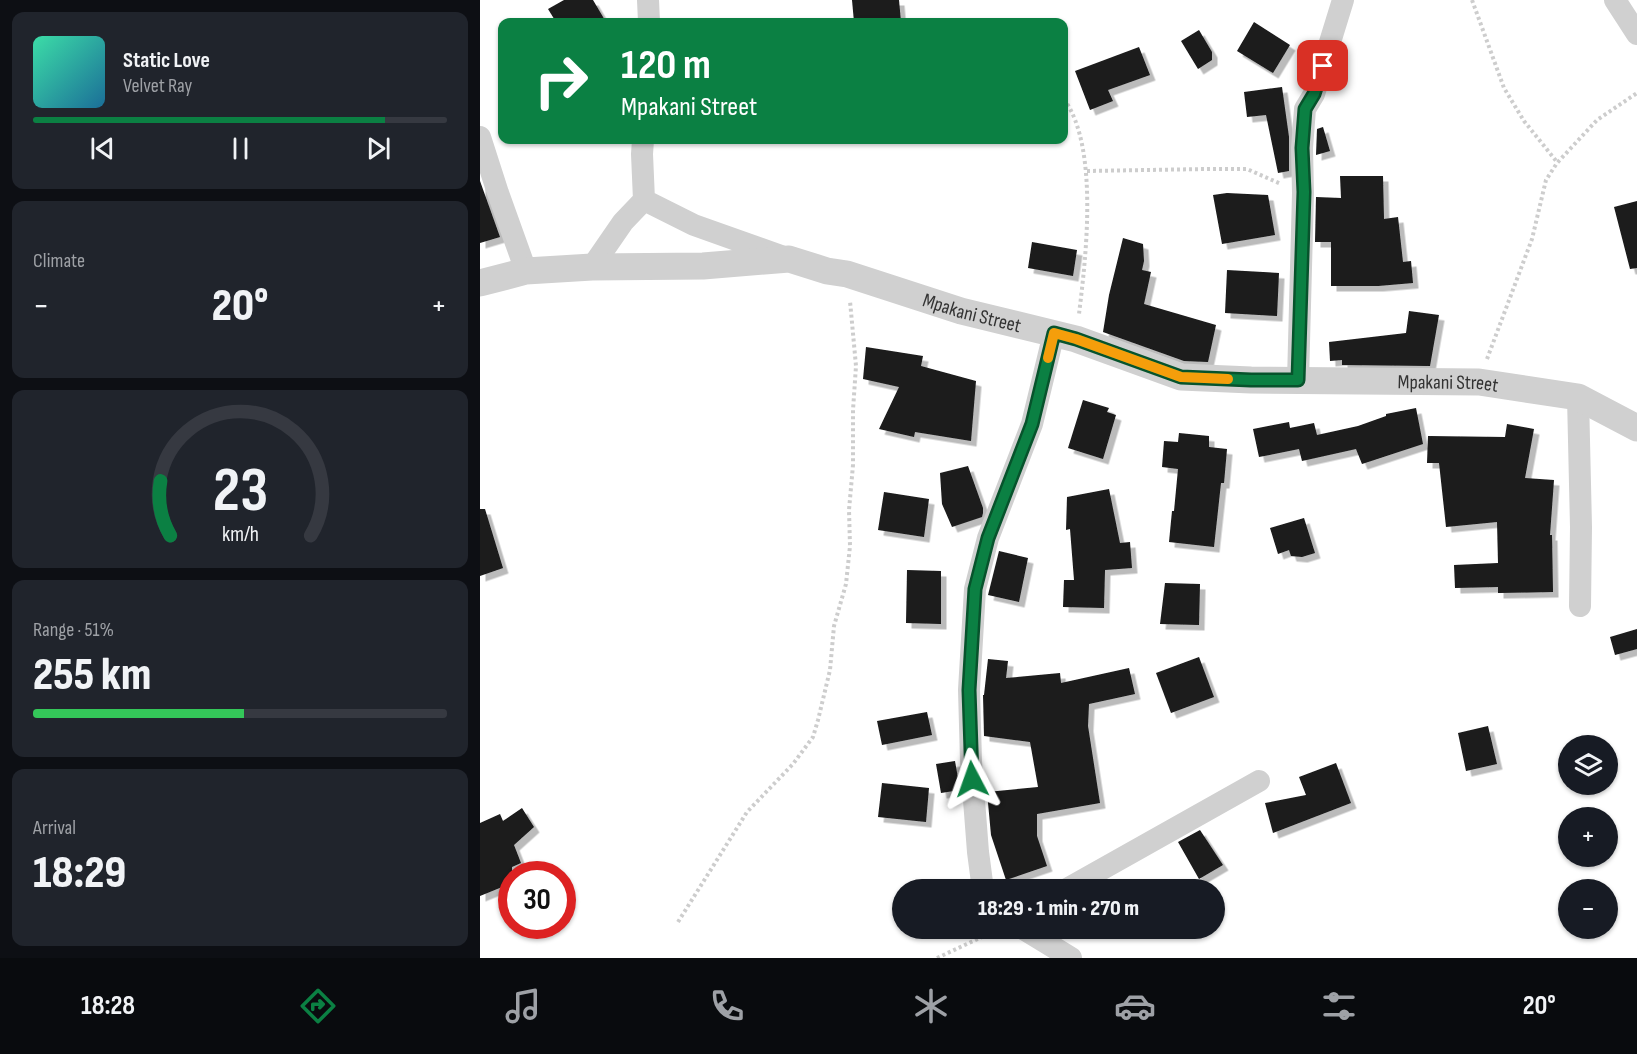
<!DOCTYPE html>
<html lang="en">
<head>
<meta charset="utf-8">
<style>
	:root { --surface:#171b24; --page:#20242c; --text:#f1f3f6; --muted:#9ea1a6; --line:#363941; --accent:#0b8043 }
	body { margin:0; font-family:"Sofia Sans Condensed",sans-serif; background:var(--page); color:var(--text); height:100vh; display:flex; flex-direction:column; font-size:22px; white-space:nowrap }
	* { box-sizing:border-box; margin:0 }
	p { font-size:20px; color:var(--muted) }
	.icon { flex:none; width:33px; height:33px; fill:none; stroke:currentColor; stroke-width:2; stroke-linecap:round; stroke-linejoin:round }
	.map { position:relative; flex:1; overflow:hidden }
	.details { display:flex; flex-direction:column; gap:12px; padding:12px; background:#0d0f14; width:480px }
	.details>* { flex:none }
	.guide { position:absolute; left:18px; top:18px; width:570px; height:126px; border-radius:12px; box-shadow:0 2px 4px #0004; background:#0b8043; color:#fff; overflow:hidden }
	.controls { position:absolute; left:1078px; top:735px; display:grid; gap:12px }
	.controls a { display:grid; place-items:center; width:60px; height:60px; border-radius:50%; background:var(--surface); box-shadow:0 2px 4px #0004; font-size:30px }
	.speed { position:absolute; left:18px; top:861px; display:flex; gap:12px; font-size:30px; font-weight:700; text-align:center }
	.speed>* { display:grid; place-content:center; width:78px; height:78px; border-radius:50%; background:var(--surface); box-shadow:0 2px 4px #0004; line-height:1 }
	.speed .limit { border:9px solid #d22; background:#fff; color:#111 }
	.pin { position:absolute; display:grid; place-items:center; width:51px; height:51px; color:#fff; margin:-26px; border-radius:12px; box-shadow:0 3px 9px #0006 }
	.me { position:absolute; width:66px; margin:-33px; rotate:356deg; stroke-linejoin:round; filter:drop-shadow(0 0 4px #0008) }
	.turn { display:flex; align-items:center; gap:21px; height:126px; padding:0 24px; font-size:27px }
	.turn .icon { width:78px; height:78px; stroke-width:2.5 }
	.turn b { display:block; font-size:42px; line-height:51px }
	.big { font-size:45px; font-weight:800; line-height:1.1 }
	.details .widget { flex:1; display:flex; flex-direction:column; justify-content:center; gap:9px; min-width:0; padding:0 21px; border-radius:12px; background:var(--page) }
	.details .dial { align-items:center; gap:0 }
	.dial svg { height:156px; overflow:visible; fill:none; stroke:var(--line); stroke-width:7; stroke-linecap:round; text-anchor:middle }
	.dial text { fill:var(--text); stroke:none }
	.song { display:flex; align-items:center; gap:18px }
	.cover { width:72px; height:72px; border-radius:9px; background:linear-gradient(135deg,hsl(160 70% 55%),hsl(200 70% 35%)) }
	.played { height:6px; border-radius:3px; background:linear-gradient(90deg,var(--accent) 85%,var(--line) 85%) }
	.keys { display:flex; justify-content:space-around; direction:ltr }
	.heat { display:flex; justify-content:space-between; align-items:center; font-size:33px; direction:ltr }
	.charge { height:9px; border-radius:4px; background:linear-gradient(90deg,#34c759 51%,var(--line) 0) }
	.trip { position:absolute; left:412px; top:879px; width:333px; height:60px; border-radius:30px; background:var(--surface); box-shadow:0 2px 4px #0004; font-weight:800; line-height:60px; text-align:center }
	.tab-bar { display:flex; height:96px; justify-content:space-around; align-items:center; background:#090b0e; color:var(--muted) }
	.tab-bar .icon { width:42px; height:42px }
	.tab-bar .selected { color:var(--accent) }
	.tab-bar b { font-size:27px; color:var(--text) }
	main { display:flex; flex:1; min-height:0 }
	.map>svg:first-child { display:block }
</style>
</head>
<body>
<main>
<section class="details">
<div class="widget">
<div class="song"><i class="cover"></i><div><b>Static Love</b><p>Velvet Ray</p></div></div>
<div class="played"></div>
<div class="keys"><svg class="icon" aria-label="previous" viewBox="0 0 24 24"><path d="M18 5L8 12l10 7zM5 5v14"/></svg><svg class="icon" aria-label="pause" viewBox="0 0 24 24"><path d="M8 5v14M16 5v14"/></svg><svg class="icon" aria-label="next" viewBox="0 0 24 24"><path d="M6 5l10 7-10 7zM19 5v14"/></svg></div>
</div>
<div class="widget"><p>Climate</p>
<div class="heat"><a>−</a><b class="big">20°</b><a>+</a></div>
</div>
<div class="widget dial"><svg viewBox="0 0 100 80">
<path d="M14 69A42 42 0 1 1 86 69"/>
<path d="M14 69A42 42 0 0 1 9 41" stroke="#0b8043"/>
<text x="50" y="56" font-size="32" font-weight="700">23</text>
<text x="50" y="72" font-size="11">km/h</text>
</svg></div>
<div class="widget"><p>Range · 51%</p><b class="big">255 km</b><div class="charge"></div></div>
<div class="widget"><p>Arrival</p><b class="big">18:29</b></div>
</section>
<div class="map">
<svg width="1157" height="958" viewBox="0 0 1157 958">
	<defs>
		<filter id="shadow"><feDropShadow dx="5.5" dy="5.5" stdDeviation="0" flood-color="#0004"/></filter>
	</defs>
	<rect width="100%" height="100%" fill="#fff"/>
	<!-- building -->
	<path fill="#1a1a1a" filter="url(#shadow)" d="M84,0H113L126,22H76L68,9Z
		M372,0H419L421,22H374Z
		M774,22L810,45L793,73L757,51Z
		M719,30L732,52V60L718,69L701,41Z
		M659,47L670,75L628,90L633,101L610,110L595,71Z
		M802,87L809,137V171L798,173L786,115L767,117L764,92Z
		M843,127L850,151L836,155L837,129Z
		M860,176H903L904,219L918,217L923,262L931,261L933,283L898,286H851V242H835L836,197L861,198Z
		M0,181L20,237L0,243Z
		M747,193L788,195L795,235L742,244L733,195Z
		M1157,201V268L1150,269L1134,207Z
		M643,238L663,244L664,261L662,270L671,272L664,304L736,325L728,362L704,361L623,332L629,295Z
		M552,242L597,250L593,276L548,268Z
		M747,270L799,273L797,316L745,313Z
		M929,311L959,315L950,366L862,365V360L850,361L849,342L926,333Z
		M386,347L443,356L441,366L496,381L491,441L435,432L434,437L399,429L419,387L383,379Z
		M603,400L629,408L627,412L636,415L623,459L588,448Z
		M936,408L943,444L882,464L876,449L822,461L819,449L779,457L773,429L809,422L810,428L834,423L837,435L878,426L906,416V414Z
		M1027,424L1054,429L1045,478L1074,480L1070,535H1072L1073,592L1018,593V587L975,588L974,565L1018,563L1017,522L966,527L959,463H947L948,436L1025,437Z
		M699,433L729,436V447L747,449L744,483H741L734,547L689,542L692,511H694L698,469L682,467L684,441L698,442Z
		M488,466L503,508V513L502,517L472,527L462,504L460,473Z
		M629,489L640,543L650,542L652,568L625,570L624,608L583,607L584,580H594L590,529L586,530L587,497Z
		M404,492L449,499L444,537L398,530Z
		M0,509H5L23,568L0,576Z
		M824,518L835,553L822,557L811,556L809,550L798,554L790,528Z
		M519,551L548,558L539,602L508,595Z
		M427,570L461,571V624L426,623Z
		M685,583L720,584L719,625L680,624Z
		M1157,629V649L1135,655L1130,637Z
		M719,657L734,697L691,713L676,673Z
		M508,659L528,661L526,678L580,673L581,683L649,668L655,694L609,704L608,726L620,803L557,814V836L567,866L526,880L511,835L507,792L558,787L550,742L504,736L503,695H504Z
		M447,712L452,735L402,745L397,721Z
		M1008,726L1017,764L986,771L978,733Z
		M475,761L480,790L461,793L456,764Z
		M856,763L871,803L793,833L785,803L826,795L819,777Z
		M402,783L449,788L446,822L398,817Z
		M42,808L54,827L34,845L41,863L32,867V883L0,896V823L20,814L23,821Z
		M720,830L743,865L719,879L698,842Z"/>
	<g fill="none" stroke-linecap="round" stroke-linejoin="round">
		<!-- path -->
		<path stroke="#cdcdcd" stroke-width="4" stroke-dasharray="3 3" stroke-linecap="butt" d="M992,0L1024,88L1044,121L1077,162
			M584,99C619,147 606,257 599,314
			M607,171L728,169H767L801,184
			M1007,359L1052,239L1066,180L1077,163L1117,120L1157,93
			M198,922L267,812L313,764L333,737L338,720L350,670L354,626L366,584L370,546L369,510L373,465V410L376,366L370,301
			M457,958L519,929"/>
		<!-- minor -->
		<path stroke="#d0d0d0" stroke-width="22" d="M168,0L169,22
			M1135,0L1157,34
			M0,137L18,193L46,271
			M164,200L214,225L307,258
			M112,267L143,222L164,200L162,154L163,140
			M818,380L823,193L822,148L825,109L834,94L863,0
			M1098,397L1101,527L1100,606
			M503,890L498,852L491,761L489,690L495,589L508,538L552,424L574,333
			M585,890L779,781
			M542,928L591,958"/>
		<!-- tertiary -->
		<path stroke="#d0d0d0" stroke-width="27" id="s1" d="M0,283L46,271L112,267L223,266L309,259L347,271L367,274L481,311L596,339L701,377L771,380L999,382L1098,397L1157,428"/>
	</g>
	<g fill="none" stroke-linecap="round" stroke-linejoin="round">
		<!-- route casing -->
		<g stroke="#07532c" stroke-width="15">
			<path id="route" d="M492,779L489,690L495,589L508,538L552,424L574,333L596,339L701,377L771,380H818L824,192L822,148L825,109L834,94L843,66"/>
		</g>
		<!-- route -->
		<use href="#route" stroke="#0b8043" stroke-width="10"/>
		<!-- slow -->
		<path stroke="#f59e0b" stroke-width="10" d="M568,358L574,333L596,339L701,377L748,379"/>
	</g>
	<g text-anchor="middle" stroke-width="6" stroke-linejoin="round" paint-order="stroke">
		<!-- street labels -->
		<g font-size="20" fill="#333" stroke="#fff">
			<text dy="7" stroke="none"><textPath href="#s1" startOffset="502">Mpakani Street</textPath></text>
			<text dy="7" stroke="none"><textPath href="#s1" startOffset="988">Mpakani Street</textPath></text>
		</g>
	</g>
</svg>
<div class="controls">
<a><svg class="icon" aria-label="layers" viewBox="0 0 24 24"><path d="M12 4l9 5-9 5-9-5zM3 14l9 5 9-5"/></svg></a>
<a>+</a>
<a>−</a>
</div>
<div class="speed"><div class="limit">30</div></div>
<div class="pin" style="left:843px;top:66px;background:#d93025"><svg class="icon" aria-label="arrive" viewBox="0 0 24 24"><path d="M6 21V4h12l-3 4 3 4H6"/></svg></div>
<svg class="me" style="left:492px;top:779px" viewBox="-20 -20 40 40"><path d="M0-17L14 15 0 8-14 15z" fill="#0b8043" stroke="#fff" stroke-width="4"/></svg>
<div class="trip">18:29 · 1 min · 270 m</div>
<div class="guide">
<div class="turn"><svg class="icon" aria-label="right" viewBox="0 0 24 24"><path d="M7 20v-9h11M14 6l5 5-5 5"/></svg><div><b>120 m</b>Mpakani Street</div></div>
</div>
</div>
</main>
<nav class="tab-bar">
<b>18:28</b>
<svg class="icon selected" aria-label="directions" viewBox="0 0 24 24"><path d="M12 3l9 9-9 9-9-9zM9 14v-3h6M13 9l2 2-2 2"/></svg>
<svg class="icon" aria-label="music" viewBox="0 0 24 24"><path d="M9 18V5l10-2v13"/><circle cx="6" cy="18" r="3"/><circle cx="16" cy="16" r="3"/></svg>
<svg class="icon" aria-label="phone" viewBox="0 0 24 24"><path d="M5 4h4l2 5-3 2q2 4 5 5l2-3 5 2v4C11 20 4 13 5 4z"/></svg>
<svg class="icon" aria-label="climate" viewBox="0 0 24 24"><path d="M12 3v18M4 7l16 10M4 17L20 7"/></svg>
<svg class="icon" aria-label="car" viewBox="0 0 24 24"><path d="M5 17H2v-5l4-1 3-4h7l3 4 3 1v5h-3M9 17h6M6 11h13"/><circle cx="7" cy="17" r="2"/><circle cx="17" cy="17" r="2"/></svg>
<svg class="icon" aria-label="filters" viewBox="0 0 24 24"><path d="M4 7h16M4 17h16"/><circle cx="9" cy="7" r="2"/><circle cx="15" cy="17" r="2"/></svg>
<b>20°</b>
</nav>
</body>
</html>
